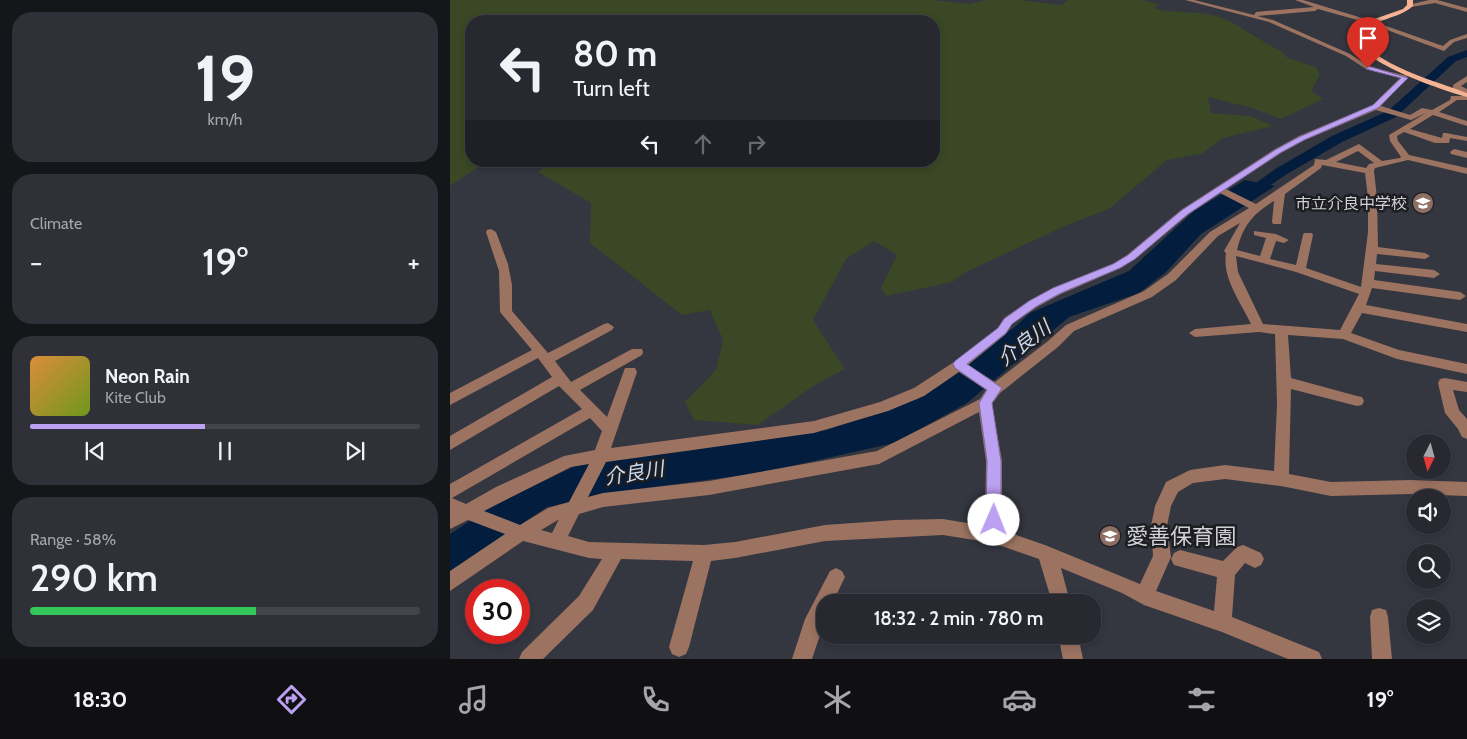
<!DOCTYPE html>
<html lang="en">
<head>
<meta charset="utf-8">
<style>
	:root { --surface:#272830; --page:#2f3038; --text:#f1f3f6; --muted:#a4a6ab; --line:#43444c; --accent:#bca0f2 }
	body { margin:0; font-family:Cabin,"Noto Sans JP",sans-serif; background:var(--page); color:var(--text); height:100vh; display:flex; flex-direction:column; font-size:19px; white-space:nowrap }
	* { box-sizing:border-box; margin:0 }
	p { font-size:16px; color:var(--muted) }
	.icon { flex:none; width:28px; height:28px; fill:none; stroke:currentColor; stroke-width:2; stroke-linecap:round; stroke-linejoin:round }
	.map { position:relative; flex:1; overflow:hidden }
	.side { display:flex; flex-direction:column; gap:12px; padding:12px; background:#15161a; width:450px }
	.side>* { flex:none }
	.guide { position:absolute; left:15px; top:15px; width:475px; height:152px; border-radius:20px; box-shadow:0 2px 8px #0003,0 0 0 1px var(--line); background:#272830; color:var(--text); overflow:hidden }
	.needle { width:32px; rotate:186deg }
	.fabs { position:absolute; left:956px; top:434px; display:grid; gap:10px }
	.fabs a { display:grid; place-items:center; width:45px; height:45px; border-radius:50%; background:var(--surface); box-shadow:0 2px 8px #0003,0 0 0 1px var(--line); font-size:25px }
	.speed { position:absolute; left:15px; top:579px; display:flex; gap:10px; font-size:25px; font-weight:700; text-align:center }
	.speed>* { display:grid; place-content:center; width:65px; height:65px; border-radius:50%; background:var(--surface); box-shadow:0 2px 8px #0003,0 0 0 1px var(--line); line-height:1 }
	.speed .limit { border:8px solid #d22; background:#fff; color:#111 }
	.pin { position:absolute; display:grid; place-items:center; width:42px; height:42px; color:#fff; margin:-51px -21px; border-radius:50% 50% 50% 0; rotate:-45deg; box-shadow:0 0 5px #0007 }
	.pin .icon { rotate:45deg }
	.me { position:absolute; width:55px; margin:-28px; rotate:1deg; stroke-linejoin:round; filter:drop-shadow(0 0 4px #0008) }
	.turn { display:flex; align-items:center; gap:18px; height:105px; padding:0 25px; font-size:22px }
	.turn .icon { width:65px; height:65px; stroke-width:2.5 }
	.turn b { display:block; font-size:35px; line-height:42px }
	.lanes { display:flex; align-items:center; height:48px; padding:0 25px; background:#0003; justify-content:center; gap:25px; direction:ltr }
	.lanes .off { opacity:.35 }
	.big { font-size:38px; font-weight:600; line-height:1.1 }
	.side .widget { flex:1; display:flex; flex-direction:column; justify-content:center; gap:8px; min-width:0; padding:0 18px; border-radius:20px; background:var(--page) }
	.side .dial { align-items:center; gap:0 }
	.dial b { font-size:65px; line-height:1 }
	.song { display:flex; align-items:center; gap:15px }
	.cover { width:60px; height:60px; border-radius:8px; background:linear-gradient(135deg,hsl(30 70% 55%),hsl(80 70% 35%)) }
	.played { height:5px; border-radius:2px; background:linear-gradient(90deg,var(--accent) 45%,var(--line) 45%) }
	.keys { display:flex; justify-content:space-around; direction:ltr }
	.heat { display:flex; justify-content:space-between; align-items:center; font-size:28px; direction:ltr }
	.charge { height:8px; border-radius:4px; background:linear-gradient(90deg,#34c759 58%,var(--line) 0) }
	.trip { position:absolute; left:366px; top:594px; width:285px; height:50px; border-radius:20px; background:var(--surface); box-shadow:0 2px 8px #0003,0 0 0 1px var(--line); font-weight:600; line-height:50px; text-align:center }
	.tab-bar { display:flex; height:80px; justify-content:space-around; align-items:center; background:#101013; color:var(--muted) }
	.tab-bar .icon { width:35px; height:35px }
	.tab-bar .active { color:var(--accent) }
	.tab-bar b { font-size:22px; color:var(--text) }
	main { display:flex; flex:1; min-height:0 }
	.map>svg:first-child { display:block }
</style>
</head>
<body>
<main>
<section class="side">
<div class="widget dial"><b>19</b><p>km/h</p></div>
<div class="widget"><p>Climate</p>
<div class="heat"><a>−</a><b class="big">19°</b><a>+</a></div>
</div>
<div class="widget">
<div class="song"><i class="cover"></i><div><b>Neon Rain</b><p>Kite Club</p></div></div>
<div class="played"></div>
<div class="keys"><svg class="icon" aria-label="previous" viewBox="0 0 24 24"><path d="M18 5L8 12l10 7zM5 5v14"/></svg><svg class="icon" aria-label="pause" viewBox="0 0 24 24"><path d="M8 5v14M16 5v14"/></svg><svg class="icon" aria-label="next" viewBox="0 0 24 24"><path d="M6 5l10 7-10 7zM19 5v14"/></svg></div>
</div>
<div class="widget"><p>Range · 58%</p><b class="big">290 km</b><div class="charge"></div></div>
</section>
<div class="map">
<svg width="1017" height="659" viewBox="0 0 1017 659">
	<rect width="100%" height="100%" fill="#343640"/>
	<!-- green -->
	<path fill="#3a4826" d="M0,0H482L520,4L536,0H568L611,5L618,0H691L708,4L705,9C726,14 746,10 766,16C789,23 809,41 831,51L838,58L866,67L870,75L861,91L873,99L831,119L802,108L758,97L761,113L801,116L823,126L773,138L751,154L717,160L659,209L617,225L516,272L502,282L436,296L431,288L447,255L424,241L396,259L363,320L395,369L365,385L308,425L244,420L235,402L266,370L273,340L260,310L232,315L140,243L141,203L88,172L101,161H484V21H21V161H37L0,186Z"/>
	<!-- water -->
	<path fill="#021d3d" d="M795,180L825,186L751,234L716,272L689,293L619,317L517,403L444,443L310,473L172,491L97,507L0,572V534L42,506L129,464L237,451L377,430L468,399L566,326L580,313L679,271L744,211Z"/>
	<g fill="none" stroke-linecap="round" stroke-linejoin="round">
		<!-- river -->
		<path fill="#021d3d" fill-rule="evenodd" d="M1017,50V57L1006,61L946,117L892,142L837,174L796,202L791,204L783,199L827,168L882,136L938,111L998,57Z"/>
		<!-- minor -->
		<path fill="#9c7361" fill-rule="evenodd" d="M735,0H744L804,15L806,12L864,7L845,0H853L922,21L993,46L1000,40L1017,34V38L1004,42L994,51L918,23L868,9L865,11L807,16L823,20L900,54L920,67L957,76V78L931,106L960,115L972,108L982,110L1000,100L1001,96H1017V100H1007L989,112L1017,121V126L983,115L960,129L992,138L993,133H996L1017,137V141L1000,138L999,143H985L954,132L947,136L948,141L959,155L1017,168V174L958,160L925,168L924,171L927,198L928,247L975,253L980,256L975,259L927,254L926,264L984,270L990,274L984,278L925,271L924,280L1010,292L1016,296L1010,300L922,288L916,305L1017,324V332L912,313L901,333L949,350L1017,364V374L947,359L893,339L838,335L841,378L907,396L912,397L914,401L912,405L907,406L841,389L839,474L881,482L961,480L1017,482V496L961,494L881,496L831,486L775,479L743,483L728,492L721,506L717,526L721,557L706,591L764,611L767,577L724,565L721,559L724,553L730,550L773,561L787,547L793,545L811,553L814,559L811,565L805,568L795,563L785,575L782,617L869,652L872,659H838L772,632L694,605L672,593L611,568L620,602H602L589,559L543,543L493,535L375,541L285,558L261,561L239,647L236,654L229,657L222,654L219,647L243,561L171,559L143,610L93,659H69L72,652L129,596L152,559L139,558L73,541L0,591V571L55,534L18,520L0,529V484L132,409L109,386L0,450V436L102,377L88,358L0,405V393L82,350L50,312L49,271L36,232L37,230L41,229L46,232L58,264L62,285V311L98,353L154,324L158,323L164,327L162,330L105,361L121,382L182,349H192L193,352L192,355L130,390L157,417L175,368H185L187,372L161,448L364,421L430,402L464,388L504,362L548,328L554,318L579,301L603,288L663,264L677,255L731,210L825,149L849,136L923,105L950,78L916,69L896,56L819,22ZM926,110L961,120L976,113L939,135L940,141L951,157L950,158L932,161L909,144L876,160L865,159L864,165L806,204L776,189L831,153L855,140ZM908,151L924,163L919,164L916,168L886,162ZM872,165L915,173L918,198V232L911,287L856,268L863,235L862,233H854L853,235L846,265L820,259L826,241L834,243L839,240L826,234L804,231V235L816,238L810,256L787,250C793,225 804,213 824,201L822,222L823,224H831L835,194L871,168ZM770,193L799,208L760,232L718,274L694,291L616,325L598,341L545,382L518,365L556,334L562,324L587,307L611,294L671,268L685,259L739,214ZM790,223L774,251L776,253C772,279 791,302 801,324L745,329L739,333L745,337L809,332L825,334L827,404L824,471L775,465L740,470L716,482L705,506L701,526L703,556L690,584L595,545L552,530V461L542,404L550,393L608,347L624,331L702,297L726,280L768,236ZM786,256L846,272L909,294L890,330L813,324L788,272ZM509,372L536,390L530,399L427,451L259,481L153,493L138,497L156,462L364,433L438,411L474,396ZM529,412L536,461L535,526L493,519L445,520L375,525L285,542L254,545L139,542L118,536L129,514L153,507L259,495L429,464ZM140,418L152,431L145,450L114,456L46,487L16,504L2,498ZM139,464L119,502L98,508L70,525L34,511L121,467ZM109,519L102,533L91,530L108,520Z
			M979,0H987L1017,8V12L985,3L961,7L958,5Z
			M1017,76V82L1011,86L1017,89V93L1003,89V85Z
			M1004,149L1017,152V158L1001,154L1000,152Z
			M995,378L1017,382V392L1003,390L1009,410L1017,419V439L1012,437L1008,429L995,413L988,383L990,379Z
			M386,568L392,571L395,577L383,602H375V620L362,659H342L355,619L380,571Z
			M929,608L936,610L938,617L942,659H922L920,617L922,610Z
			M608,635H628L633,659H613Z"/>
		<!-- major -->
		<path fill="#f6b394" fill-rule="evenodd" d="M957,0H963V6C949,19 924,19 907,33C922,65 986,81 1017,93V97C992,90 903,61 902,32L913,23L953,9L957,5Z"/>
	</g>
	<!-- route -->
	<path fill="#bca0f2" stroke="#7a689d" d="M918,66L958,78L928,108L854,140L830,153L738,214L685,259L670,268L611,293L587,306L562,324L556,333L517,364L552,388L542,403L551,461V520L549,525L544,527L538,525L536,520L537,461L529,403L537,390L505,368L503,364L505,361L548,328L554,319L579,301L603,288L663,264L678,255L732,210L825,150L849,137L923,105L951,78L916,69Z"/>
	<!-- icons -->
	<defs>
		<g id="school-disc" transform="scale(1.125)"><circle r="9.5" fill="#8d6e63" stroke="#1d1d22"/><path d="M0-5L7-2L0 1L-7-2ZM-4 1L0 2.5L4 1V4Q0 6-4 4Z" fill="#fff"/></g>
	</defs>
	<g fill-rule="evenodd">
		<use href="#school-disc" x="973" y="203"/>
		<use href="#school-disc" x="660" y="536"/>
	</g>
	<g text-anchor="middle" stroke-width="5" stroke-linejoin="round" paint-order="stroke">
		<!-- far-poi labels -->
		<g font-size="16" fill="#cfd1d7" stroke="#1d1d22" text-anchor="end">
			<text x="957" y="209">市立介良中学校</text>
		</g>
		<!-- water labels -->
		<g font-size="20" font-style="italic" fill="#c8dcf5" stroke="#1d1d22">
			<text transform="translate(574 343) rotate(-37)" y="7">介良川</text>
			<text transform="translate(184 473) rotate(-9)" y="7">介良川</text>
		</g>
		<!-- near-poi labels -->
		<g font-size="22" fill="#cfd1d7" stroke="#1d1d22" text-anchor="start">
			<text x="676" y="544">愛善保育園</text>
		</g>
	</g>
</svg>
<div class="fabs">
<a><svg class="needle" viewBox="-14 -14 28 28"><path d="M0-13l5 13h-10z" fill="#e53935"/><path d="M0 13l5-13h-10z" fill="#a4a6ab"/></svg></a>
<a><svg class="icon" aria-label="sound" viewBox="0 0 24 24"><path d="M4 9h4l5-4v14l-5-4H4zM17 9q2 3 0 6"/></svg></a>
<a><svg class="icon" aria-label="search" viewBox="0 0 24 24"><circle cx="10" cy="10" r="6"/><path d="M15 15l6 6"/></svg></a>
<a><svg class="icon" aria-label="layers" viewBox="0 0 24 24"><path d="M12 4l9 5-9 5-9-5zM3 14l9 5 9-5"/></svg></a>
</div>
<div class="speed"><div class="limit">30</div></div>
<div class="pin" style="left:918px;top:68px;background:#d93025"><svg class="icon" aria-label="arrive" viewBox="0 0 24 24"><path d="M6 21V4h12l-3 4 3 4H6"/></svg></div>
<svg class="me" style="left:544px;top:520px" viewBox="-20 -20 40 40"><circle r="19" fill="#fff"/><path d="M0-13L10 11 0 6-10 11z" fill="#bca0f2"/></svg>
<div class="trip">18:32 · 2 min · 780 m</div>
<div class="guide">
<div class="turn"><svg class="icon" aria-label="left" viewBox="0 0 24 24"><path d="M17 20v-9H6M10 6l-5 5 5 5"/></svg><div><b>80 m</b>Turn left</div></div>
<div class="lanes"><svg class="icon" aria-label="left" viewBox="0 0 24 24"><path d="M17 20v-9H6M10 6l-5 5 5 5"/></svg><svg class="icon off" aria-label="ahead" viewBox="0 0 24 24"><path d="M12 20V5M6 11l6-6 6 6"/></svg><svg class="icon off" aria-label="right" viewBox="0 0 24 24"><path d="M7 20v-9h11M14 6l5 5-5 5"/></svg></div>
</div>
</div>
</main>
<nav class="tab-bar">
<b>18:30</b>
<svg class="icon active" aria-label="directions" viewBox="0 0 24 24"><path d="M12 3l9 9-9 9-9-9zM9 14v-3h6M13 9l2 2-2 2"/></svg>
<svg class="icon" aria-label="music" viewBox="0 0 24 24"><path d="M9 18V5l10-2v13"/><circle cx="6" cy="18" r="3"/><circle cx="16" cy="16" r="3"/></svg>
<svg class="icon" aria-label="phone" viewBox="0 0 24 24"><path d="M5 4h4l2 5-3 2q2 4 5 5l2-3 5 2v4C11 20 4 13 5 4z"/></svg>
<svg class="icon" aria-label="climate" viewBox="0 0 24 24"><path d="M12 3v18M4 7l16 10M4 17L20 7"/></svg>
<svg class="icon" aria-label="car" viewBox="0 0 24 24"><path d="M5 17H2v-5l4-1 3-4h7l3 4 3 1v5h-3M9 17h6M6 11h13"/><circle cx="7" cy="17" r="2"/><circle cx="17" cy="17" r="2"/></svg>
<svg class="icon" aria-label="filters" viewBox="0 0 24 24"><path d="M4 7h16M4 17h16"/><circle cx="9" cy="7" r="2"/><circle cx="15" cy="17" r="2"/></svg>
<b>19°</b>
</nav>
</body>
</html>
